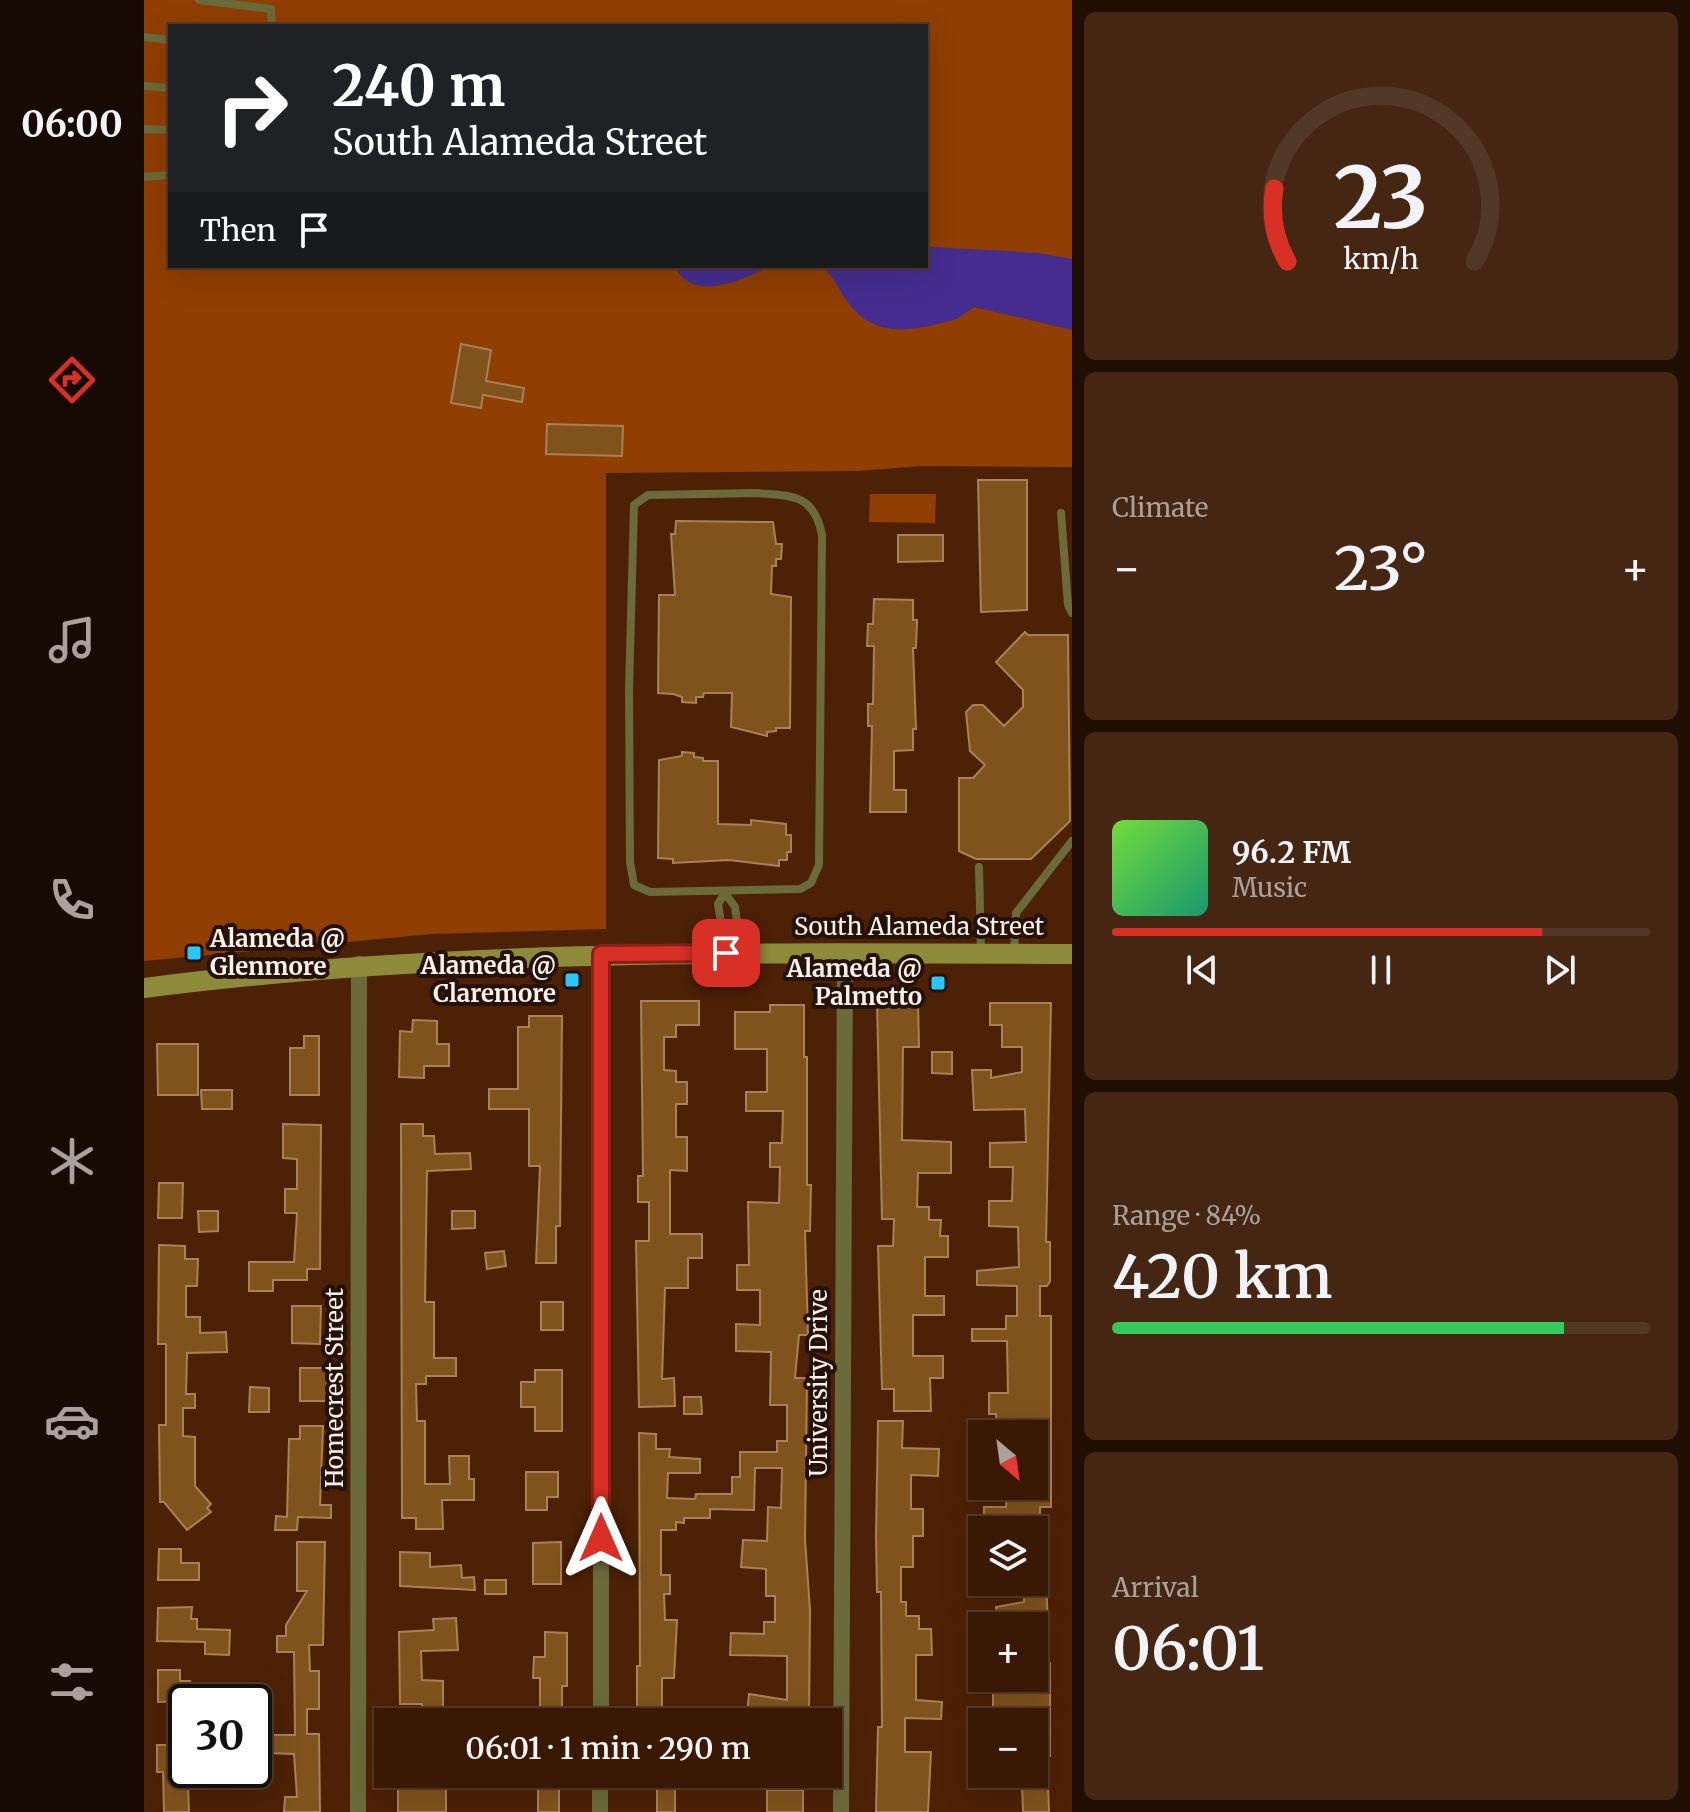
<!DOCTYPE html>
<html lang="en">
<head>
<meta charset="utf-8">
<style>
	:root { --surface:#3a1904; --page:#452613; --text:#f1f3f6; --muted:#aba09a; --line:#543826; --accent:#d93025 }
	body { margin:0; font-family:Merriweather,serif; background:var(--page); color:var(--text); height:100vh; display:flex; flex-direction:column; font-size:30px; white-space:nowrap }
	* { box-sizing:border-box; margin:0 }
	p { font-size:26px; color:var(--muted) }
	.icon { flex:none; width:44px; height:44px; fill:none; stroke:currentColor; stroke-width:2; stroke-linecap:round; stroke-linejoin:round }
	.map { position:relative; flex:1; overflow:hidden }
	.side { display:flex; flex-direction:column; gap:12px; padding:12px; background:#200e02; width:618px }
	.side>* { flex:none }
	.guide { position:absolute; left:24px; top:24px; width:760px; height:244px; border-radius:0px; box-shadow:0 8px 32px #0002,0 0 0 2px var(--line); background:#202124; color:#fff; overflow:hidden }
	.needle { width:52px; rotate:151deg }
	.buttons { position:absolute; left:824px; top:1420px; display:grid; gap:16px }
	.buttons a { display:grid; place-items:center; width:80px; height:80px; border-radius:0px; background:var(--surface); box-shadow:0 8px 32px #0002,0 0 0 2px var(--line); font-size:40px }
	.speed { position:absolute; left:24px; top:1684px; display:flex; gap:16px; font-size:40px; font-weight:700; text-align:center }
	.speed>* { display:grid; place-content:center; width:104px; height:104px; border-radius:50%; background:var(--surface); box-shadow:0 8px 32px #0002,0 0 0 2px var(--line); line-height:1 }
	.speed .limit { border:4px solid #111; border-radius:12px; background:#fff; color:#111 }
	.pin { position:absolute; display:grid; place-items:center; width:68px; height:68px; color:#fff; margin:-34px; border-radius:16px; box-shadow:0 4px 12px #0006 }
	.me { position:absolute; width:88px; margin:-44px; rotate:0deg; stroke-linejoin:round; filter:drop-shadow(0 0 6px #0008) }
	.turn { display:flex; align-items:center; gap:28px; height:168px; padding:0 32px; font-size:36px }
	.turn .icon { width:104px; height:104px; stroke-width:2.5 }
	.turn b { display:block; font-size:56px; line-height:68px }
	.then { display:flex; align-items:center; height:76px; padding:0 32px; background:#0003; gap:16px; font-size:30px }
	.big { font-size:60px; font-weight:600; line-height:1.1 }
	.side .card { flex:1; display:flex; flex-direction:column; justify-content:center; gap:12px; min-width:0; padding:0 28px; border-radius:12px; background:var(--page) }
	.side .dial { align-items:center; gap:0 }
	.dial svg { height:208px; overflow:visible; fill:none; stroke:var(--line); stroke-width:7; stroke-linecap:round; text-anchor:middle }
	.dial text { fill:var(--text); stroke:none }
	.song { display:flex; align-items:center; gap:24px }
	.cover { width:96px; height:96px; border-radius:12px; background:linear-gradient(135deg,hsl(100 70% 55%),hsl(160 70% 35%)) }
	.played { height:8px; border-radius:4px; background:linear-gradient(90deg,var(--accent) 80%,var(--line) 80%) }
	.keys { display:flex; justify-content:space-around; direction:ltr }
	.heat { display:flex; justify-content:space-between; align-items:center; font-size:44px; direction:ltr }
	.charge { height:12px; border-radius:6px; background:linear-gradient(90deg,#34c759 84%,var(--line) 0) }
	.trip { position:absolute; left:230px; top:1708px; width:468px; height:80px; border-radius:0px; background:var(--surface); box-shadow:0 8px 32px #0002,0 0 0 2px var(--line); font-weight:600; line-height:80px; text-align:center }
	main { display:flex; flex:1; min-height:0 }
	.dock { display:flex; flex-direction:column; width:144px; justify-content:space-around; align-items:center; background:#170a02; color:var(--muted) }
	.dock .icon { width:56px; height:56px }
	.dock .active { color:var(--accent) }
	.dock b { font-size:36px; color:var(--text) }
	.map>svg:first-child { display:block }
</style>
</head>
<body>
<main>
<nav class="dock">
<b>06:00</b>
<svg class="icon active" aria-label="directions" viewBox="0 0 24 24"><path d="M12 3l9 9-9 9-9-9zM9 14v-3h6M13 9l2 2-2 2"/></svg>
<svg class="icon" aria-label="music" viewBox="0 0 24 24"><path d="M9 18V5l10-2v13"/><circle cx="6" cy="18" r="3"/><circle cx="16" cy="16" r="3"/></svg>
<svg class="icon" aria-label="phone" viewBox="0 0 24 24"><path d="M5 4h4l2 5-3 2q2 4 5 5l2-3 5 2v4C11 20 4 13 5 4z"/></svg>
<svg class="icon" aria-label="climate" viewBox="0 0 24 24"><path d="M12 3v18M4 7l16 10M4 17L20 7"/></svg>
<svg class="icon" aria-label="car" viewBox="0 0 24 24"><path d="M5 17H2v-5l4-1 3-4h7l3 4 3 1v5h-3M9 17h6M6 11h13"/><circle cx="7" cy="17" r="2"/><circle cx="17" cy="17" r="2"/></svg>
<svg class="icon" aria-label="filters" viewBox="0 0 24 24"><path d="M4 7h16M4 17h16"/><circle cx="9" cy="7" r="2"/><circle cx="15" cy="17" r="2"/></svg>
</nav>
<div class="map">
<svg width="928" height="1812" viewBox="0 0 928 1812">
	<rect width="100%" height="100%" fill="#4d2106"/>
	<!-- green -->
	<path fill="#903e01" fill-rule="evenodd" d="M0,0H928V467L777,466L714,471L462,473V929L288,934L0,961ZM26,26H782V266H26Z
		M726,494H792L791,523L725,522Z"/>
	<!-- water -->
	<path fill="#442d8f" d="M788,247L895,253L928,259V330L830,307C823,311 817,318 809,320C771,330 734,340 706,305C695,292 691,275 676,266H782V248Z
		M530,266H627C597,280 550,304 530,266Z"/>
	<!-- building -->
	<path fill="#80531c" stroke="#a98156" stroke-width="2" d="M317,344L347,350L342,381L380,388L378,402L339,395L337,408L307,403Z
		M403,424L479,426L478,456L402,454Z
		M834,480H883V610L837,612Z
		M532,521L629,522L632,544H638L637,559H632V566H628L627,594L647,597L646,728H632V731L623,732V736L587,727L588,693H560L559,697H552V703L538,702V697L529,694L514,693L515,595H531L527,534H531Z
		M754,535H799V561L754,562Z
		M730,599L769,600V620H773L772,648H769L772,729H769V750L750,751V790H762V812H726L728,726H724V704H729L730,646H723L724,624H729Z
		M881,632L884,635H924L926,821L887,859H832L815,851V778H829L841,765L826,751L822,712L829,705H839L860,726L879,707V690L852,662Z
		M538,752L550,753V757L559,758V761H574V824L607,825V820L642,824V835H647V852H643V860H635V866L585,860L529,863V859L514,858L515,760L538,756Z
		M497,1001H555V1025H532V1037H520V1070L532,1071V1082H543V1104H532V1137H543V1171L526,1170V1234H558V1258H544V1288H521L518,1379L530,1378L531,1406L495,1407L492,1241H505V1202H494V1176H499Z
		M733,1002H774L775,1047H759L758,1140L807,1142V1173H774L773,1207H785V1220H797L796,1236H804V1257H781V1296H800V1315H769V1356H799V1378H786L787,1411H750V1389H738L734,1246H749L750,1219H738Z
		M846,1003H907L902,1242H906V1281L903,1286H896V1316H907V1507H896V1530H840V1507H862L863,1494H874V1486H890V1434H853L852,1414H845V1393H864L863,1341H828V1329H862V1316H873V1286L833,1285V1271L875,1267L874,1227L845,1226V1201H868L869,1167H846V1143L882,1142L881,1109L830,1110L828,1070H847V1078L878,1072V1047H858V1025H846Z
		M626,1005H660V1057H663V1185H667L666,1231H661L664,1335H655L651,1378H663L661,1539L666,1610L665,1717L603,1714L605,1694L643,1700V1656L586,1655L587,1633L620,1634V1622H631V1596H622V1569L597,1567L599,1540L623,1541L624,1507L637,1508L638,1468H611L610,1510L566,1509V1518H540V1523L532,1522V1530H517V1575H526V1594H520L521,1620H533L530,1678H518V1713H493V1666H496L495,1433L512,1434V1449H526L525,1457L556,1459V1473H524L523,1498L551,1499L552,1494H588V1477H596V1452H633V1441H643V1405H626L627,1352L592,1351V1324L616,1325V1290H593V1265H605L604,1202L635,1203L636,1167H626V1143H638L639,1111H602V1092H623V1049H591V1012H626Z
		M385,1016H418L416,1226H412V1263H392L396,1166H385V1109H345V1089H374V1027H385Z
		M269,1020L293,1021V1044H305V1066H280V1078L255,1077L256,1031L268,1032Z
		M160,1036H175V1095H146V1048H160Z
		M13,1044H54V1095H14Z
		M788,1052H808V1074L788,1073Z
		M57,1090H88V1109H58Z
		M139,1124L177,1125L176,1269H163V1280H129V1291H105V1262H150L153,1213H141V1189H153V1159L139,1158Z
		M257,1124H279V1136H290L291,1154L326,1153L327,1169L283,1171L281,1302H290V1358H312V1376H282V1384H272L273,1421H281V1484H306L305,1456H325V1479H330V1500H298L299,1529H272V1518H258Z
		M15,1183H39L38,1218H14Z
		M54,1211H74V1231L55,1232Z
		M308,1211H331V1228L308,1229Z
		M15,1245L41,1246V1259H54L53,1286H42V1317H56V1333L82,1332L83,1352L43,1353L42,1394H51V1408H39V1436L51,1437V1486L67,1504L63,1508L67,1512L43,1530L20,1502H16L15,1425H22V1344H14Z
		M360,1251L362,1266L343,1269L341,1253Z
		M397,1302H419V1330H397Z
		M148,1306H177L176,1344L148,1343Z
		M156,1368H183V1401H156Z
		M391,1370H418V1431H391V1407H377V1382H391Z
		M106,1387L125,1388V1412H105Z
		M540,1397H557L558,1414H540Z
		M734,1421H759L758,1448L795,1449L794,1476L767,1475V1509H779V1536H769V1567H757V1602H762V1616H775V1629H787L788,1655H772V1700L798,1702L797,1719L761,1718V1752H787L784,1812H732L734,1727H738L737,1592H733L732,1536Z
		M156,1426H179L176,1505H187V1518L154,1517L153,1530H131L132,1516L143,1517L145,1439H156Z
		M382,1472H414V1497H403V1510H382Z
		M153,1542H181L179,1645H165L166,1671H175V1709H163V1734H175L176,1812H140L141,1797H153L150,1754L123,1753V1735H151L150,1652H133V1636H142V1625L163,1591H153Z
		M417,1542V1584H389V1543Z
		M15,1549H37V1563H55V1580H14Z
		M256,1552L286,1553V1567L317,1565L318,1578L330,1577L331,1590L256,1586Z
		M341,1580H362V1594H341Z
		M880,1582H902L904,1623L855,1626L852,1607L880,1602Z
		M48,1607L47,1619H53V1629L86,1630L85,1655L61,1654V1642L13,1641L14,1608Z
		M312,1618L314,1650L277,1651L278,1680L299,1681V1715H278V1704H256L255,1632L290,1630L289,1619Z
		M401,1632L423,1633V1686H418V1711L396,1710V1678H389L390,1657H401Z
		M890,1663H906V1756H890V1722H849V1689H872V1678H890Z
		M14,1670H36V1681H46V1701L14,1702Z
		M25,1732H42L45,1812H20L19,1772H13V1745H25Z
		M302,1783V1812H254V1784Z
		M878,1783H904L905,1812H879Z
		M513,1785L531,1786V1812H513Z
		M394,1787H415V1812H394Z
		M623,1790H659V1812H623Z"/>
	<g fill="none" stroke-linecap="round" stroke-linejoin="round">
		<!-- service -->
		<path stroke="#6b6a3a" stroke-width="8" d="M55,0L127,9L128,26
			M0,37L26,40
			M0,86L26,88
			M0,129L26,130
			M0,177L26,175
			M613,493C648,496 670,494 678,535L675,865L667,883L656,889L506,892L490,885L486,862L485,690L490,505L504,495Z
			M917,513L924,605L928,613
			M835,867L837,953
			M582,952L574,904L581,893L591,907L597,953
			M870,953L872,913L928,841"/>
		<!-- minor -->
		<path stroke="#6b6a3a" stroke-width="16" d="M457,1722V954
			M214,1812L215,964
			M456,1812V1774
			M697,1812L701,953"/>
		<!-- secondary -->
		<path stroke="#8d8b39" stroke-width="20" d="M0,988C308,948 618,953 928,954"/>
	</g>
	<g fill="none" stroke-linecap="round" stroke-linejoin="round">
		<!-- route casing -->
		<g stroke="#8d1f18" stroke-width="20">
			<path id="route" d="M457,1538V954L582,953"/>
		</g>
		<!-- route -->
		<use href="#route" stroke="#d93025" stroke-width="14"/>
	</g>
	<!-- markers -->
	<g fill="#28c8ff" stroke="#251107" stroke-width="3">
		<rect x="42" y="945" width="16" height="16" rx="4"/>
		<rect x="420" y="972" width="16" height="16" rx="4"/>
		<rect x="786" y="975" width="16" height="16" rx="4"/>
	</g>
	<g text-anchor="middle" stroke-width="8" stroke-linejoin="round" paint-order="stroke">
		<!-- street labels -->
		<g font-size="24" fill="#fef2ec" stroke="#251107">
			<text x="775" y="935">South Alameda Street</text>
			<text transform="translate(675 1383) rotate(-90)" y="8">University Drive</text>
			<text transform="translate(191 1388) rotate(-90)" y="8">Homecrest Street</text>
		</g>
		<!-- poi labels -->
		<g font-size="24" font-weight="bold" fill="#fef2ec" stroke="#251107" text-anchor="end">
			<text x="66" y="947" text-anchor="start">Alameda @<tspan x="66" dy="28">Glenmore</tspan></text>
			<text x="412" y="974">Alameda @<tspan x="412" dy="28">Claremore</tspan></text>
			<text x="778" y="977">Alameda @<tspan x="778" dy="28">Palmetto</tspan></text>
		</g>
	</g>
</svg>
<div class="buttons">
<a><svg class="needle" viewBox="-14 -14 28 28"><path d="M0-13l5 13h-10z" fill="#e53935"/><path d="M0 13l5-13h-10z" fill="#aba09a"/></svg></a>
<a><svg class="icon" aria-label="layers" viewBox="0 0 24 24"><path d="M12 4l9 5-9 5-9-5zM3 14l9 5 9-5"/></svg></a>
<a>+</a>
<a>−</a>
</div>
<div class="speed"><div class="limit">30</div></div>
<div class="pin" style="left:582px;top:953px;background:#d93025"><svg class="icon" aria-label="arrive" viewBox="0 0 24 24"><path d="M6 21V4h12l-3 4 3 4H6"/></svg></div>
<svg class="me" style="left:457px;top:1538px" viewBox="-20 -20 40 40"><path d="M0-17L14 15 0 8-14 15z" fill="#d93025" stroke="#fff" stroke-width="4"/></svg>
<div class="trip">06:01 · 1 min · 290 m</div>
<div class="guide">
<div class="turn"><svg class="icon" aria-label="right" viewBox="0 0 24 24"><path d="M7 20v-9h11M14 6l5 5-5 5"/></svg><div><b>240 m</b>South Alameda Street</div></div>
<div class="then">Then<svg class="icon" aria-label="arrive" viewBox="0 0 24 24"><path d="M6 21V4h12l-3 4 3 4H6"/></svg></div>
</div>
</div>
<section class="side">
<div class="card dial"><svg viewBox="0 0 100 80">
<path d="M14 69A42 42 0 1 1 86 69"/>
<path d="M14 69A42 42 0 0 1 9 41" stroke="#d93025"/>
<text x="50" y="56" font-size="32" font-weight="700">23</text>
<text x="50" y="72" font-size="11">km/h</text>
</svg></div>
<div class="card"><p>Climate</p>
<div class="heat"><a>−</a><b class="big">23°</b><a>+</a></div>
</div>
<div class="card">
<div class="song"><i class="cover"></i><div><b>96.2 FM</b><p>Music</p></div></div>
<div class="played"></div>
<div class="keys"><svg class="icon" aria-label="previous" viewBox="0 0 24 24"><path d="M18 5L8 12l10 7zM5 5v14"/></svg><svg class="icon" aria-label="pause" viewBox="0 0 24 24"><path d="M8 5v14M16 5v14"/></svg><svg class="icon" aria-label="next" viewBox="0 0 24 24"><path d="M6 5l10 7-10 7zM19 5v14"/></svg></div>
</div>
<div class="card"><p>Range · 84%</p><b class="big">420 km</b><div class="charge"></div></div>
<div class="card"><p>Arrival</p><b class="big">06:01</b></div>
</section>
</main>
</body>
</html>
